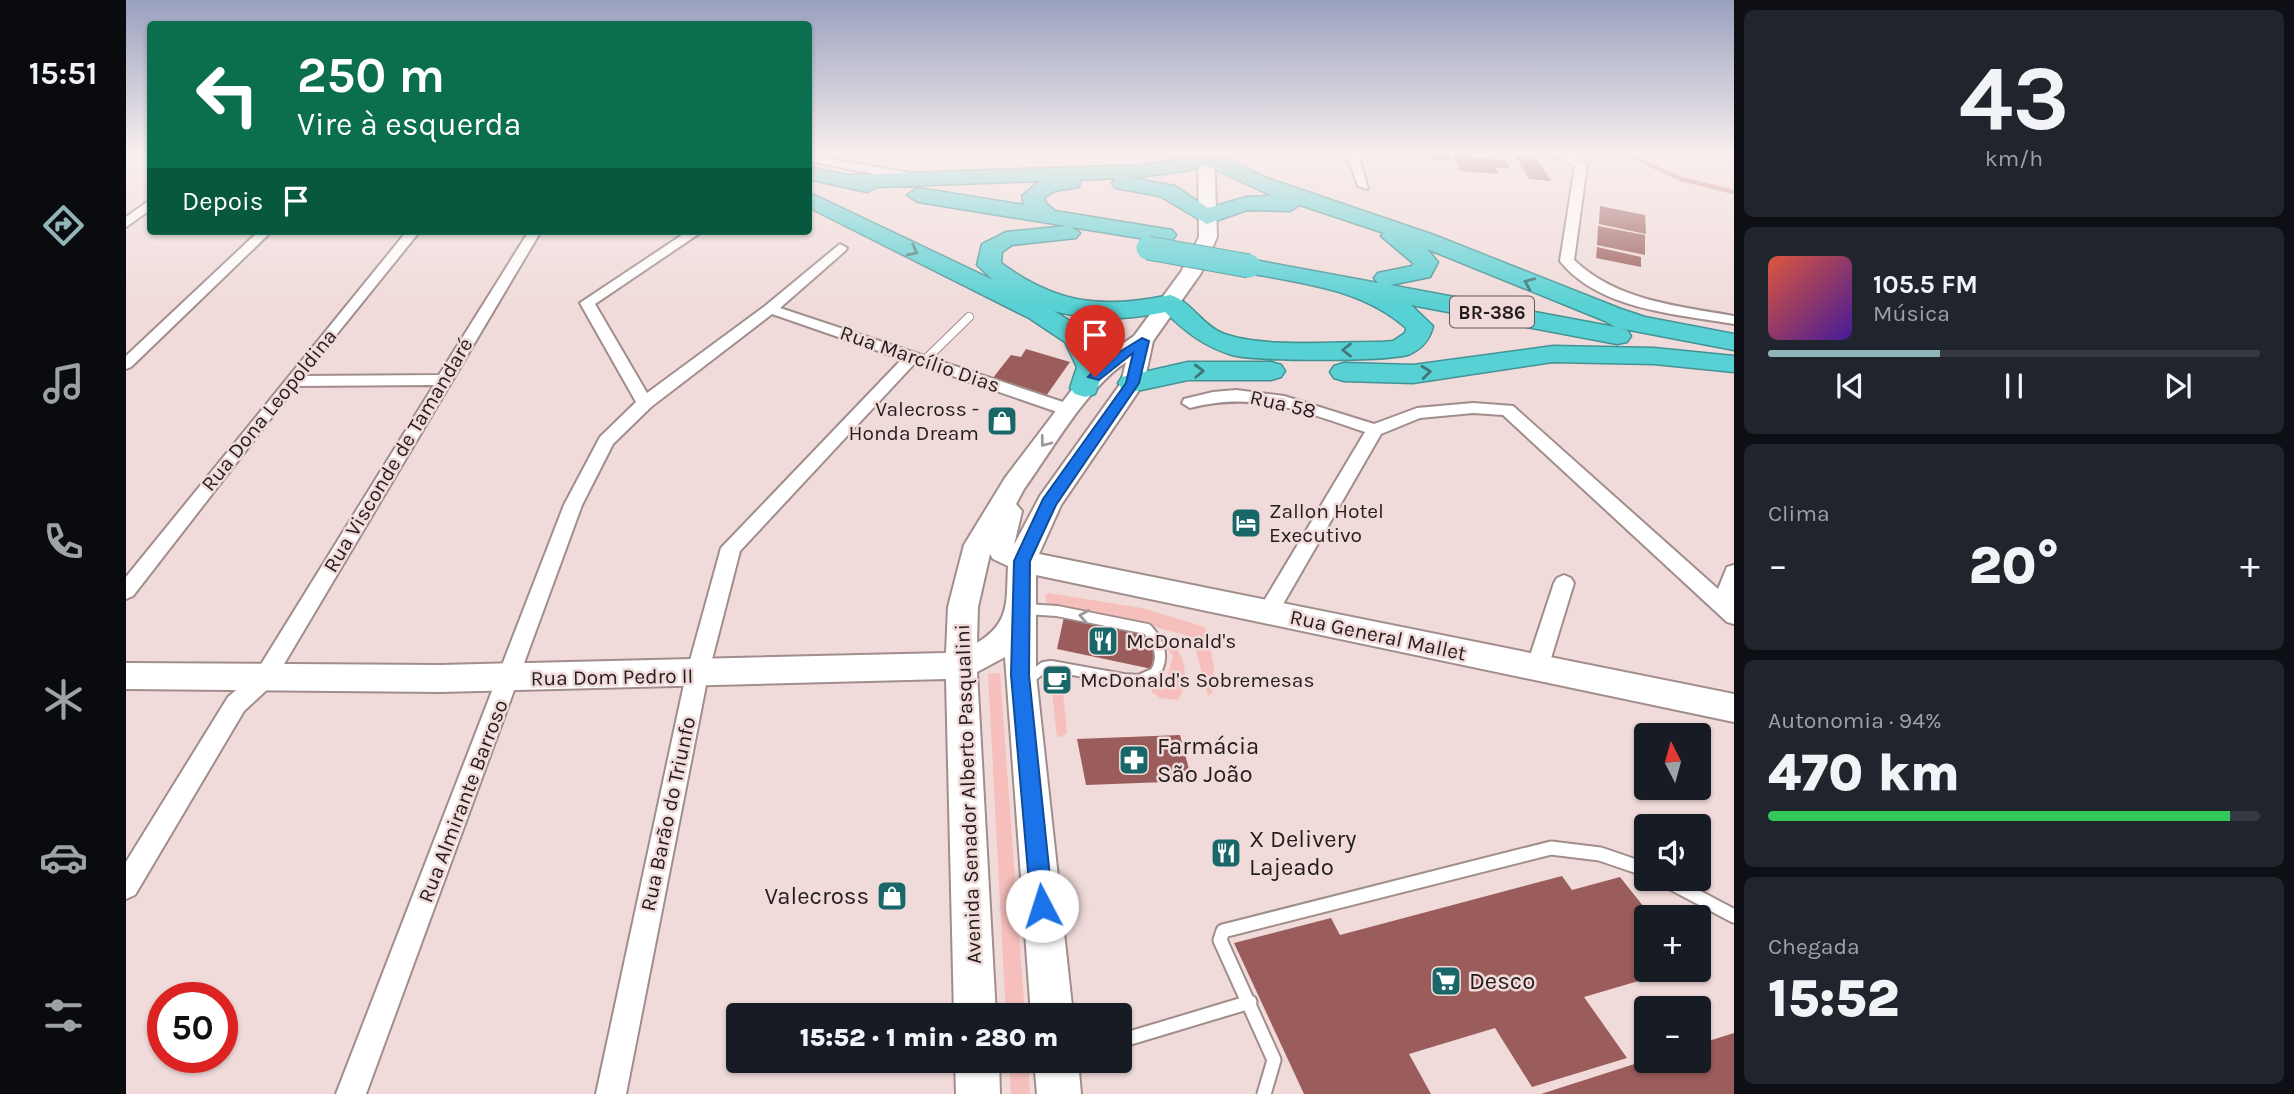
<!DOCTYPE html>
<html lang="pt">
<head>
<meta charset="utf-8">
<style>
	:root { --surface:#171b24; --page:#20242c; --text:#f1f3f6; --muted:#9ea1a6; --line:#363941; --accent:#90b4b7 }
	body { margin:0; font-family:Karla,sans-serif; background:var(--page); color:var(--text); height:100vh; display:flex; flex-direction:column; font-size:26px; white-space:nowrap }
	* { box-sizing:border-box; margin:0 }
	p { font-size:23px; color:var(--muted) }
	.icon { flex:none; width:38px; height:38px; fill:none; stroke:currentColor; stroke-width:2; stroke-linecap:round; stroke-linejoin:round }
	.map { position:relative; flex:1; overflow:hidden }
	.sheet { display:flex; flex-direction:column; gap:10px; padding:10px; background:#0d0f14; width:560px }
	.sheet>* { flex:none }
	.hud { position:absolute; left:21px; top:21px; width:665px; height:214px; border-radius:7px; box-shadow:0 2px 5px #0004; background:#0b6e4f; color:#fff; overflow:hidden }
	.needle { width:46px; rotate:354deg }
	.controls { position:absolute; left:1508px; top:723px; display:grid; gap:14px }
	.controls a { display:grid; place-items:center; width:77px; height:77px; border-radius:7px; background:var(--surface); box-shadow:0 2px 5px #0004; font-size:35px }
	.speed { position:absolute; left:21px; top:982px; display:flex; gap:14px; font-size:35px; font-weight:700; text-align:center }
	.speed>* { display:grid; place-content:center; width:91px; height:91px; border-radius:50%; background:var(--surface); box-shadow:0 2px 5px #0004; line-height:1 }
	.speed .limit { border:10px solid #d22; background:#fff; color:#111 }
	.pin { position:absolute; display:grid; place-items:center; width:60px; height:60px; color:#fff; margin:-72px -30px; border-radius:50% 50% 50% 0; rotate:-45deg; box-shadow:0 0 7px #0007 }
	.pin .icon { rotate:45deg }
	.me { position:absolute; width:77px; margin:-38px; rotate:355deg; stroke-linejoin:round; filter:drop-shadow(0 0 5px #0008) }
	.turn { display:flex; align-items:center; gap:24px; height:147px; padding:0 35px; font-size:32px }
	.turn .icon { width:91px; height:91px; stroke-width:2.5 }
	.turn b { display:block; font-size:49px; line-height:60px }
	.then { display:flex; align-items:center; height:66px; padding:0 35px; background:#0003; gap:14px; font-size:26px }
	.big { font-size:52px; font-weight:800; line-height:1.1 }
	.sheet .card { flex:1; display:flex; flex-direction:column; justify-content:center; gap:10px; min-width:0; padding:0 24px; border-radius:10px; background:var(--page) }
	.sheet .dial { align-items:center; gap:0 }
	.dial b { font-size:91px; line-height:1 }
	.song { display:flex; align-items:center; gap:21px }
	.cover { width:84px; height:84px; border-radius:10px; background:linear-gradient(135deg,hsl(10 70% 55%),hsl(260 70% 35%)) }
	.played { height:7px; border-radius:4px; background:linear-gradient(90deg,var(--accent) 35%,var(--line) 35%) }
	.keys { display:flex; justify-content:space-around; direction:ltr }
	.heat { display:flex; justify-content:space-between; align-items:center; font-size:38px; direction:ltr }
	.charge { height:10px; border-radius:5px; background:linear-gradient(90deg,#34c759 94%,var(--line) 0) }
	.trip { position:absolute; left:600px; top:1003px; width:406px; height:70px; border-radius:7px; background:var(--surface); box-shadow:0 2px 5px #0004; font-weight:800; line-height:70px; text-align:center }
	main { display:flex; flex:1; min-height:0 }
	.tabs { display:flex; flex-direction:column; width:126px; justify-content:space-around; align-items:center; background:#090b0e; color:var(--muted) }
	.tabs .icon { width:49px; height:49px }
	.tabs .selected { color:var(--accent) }
	.tabs b { font-size:32px; color:var(--text) }
	.map>svg:first-child { display:block }
</style>
</head>
<body>
<main>
<nav class="tabs">
<b>15:51</b>
<svg class="icon selected" aria-label="directions" viewBox="0 0 24 24"><path d="M12 3l9 9-9 9-9-9zM9 14v-3h6M13 9l2 2-2 2"/></svg>
<svg class="icon" aria-label="music" viewBox="0 0 24 24"><path d="M9 18V5l10-2v13"/><circle cx="6" cy="18" r="3"/><circle cx="16" cy="16" r="3"/></svg>
<svg class="icon" aria-label="phone" viewBox="0 0 24 24"><path d="M5 4h4l2 5-3 2q2 4 5 5l2-3 5 2v4C11 20 4 13 5 4z"/></svg>
<svg class="icon" aria-label="climate" viewBox="0 0 24 24"><path d="M12 3v18M4 7l16 10M4 17L20 7"/></svg>
<svg class="icon" aria-label="car" viewBox="0 0 24 24"><path d="M5 17H2v-5l4-1 3-4h7l3 4 3 1v5h-3M9 17h6M6 11h13"/><circle cx="7" cy="17" r="2"/><circle cx="17" cy="17" r="2"/></svg>
<svg class="icon" aria-label="filters" viewBox="0 0 24 24"><path d="M4 7h16M4 17h16"/><circle cx="9" cy="7" r="2"/><circle cx="15" cy="17" r="2"/></svg>
</nav>
<div class="map">
<svg width="1608" height="1094" viewBox="0 0 1608 1094">
	<rect width="100%" height="100%" fill="#f0dbda"/>
	<!-- green -->
	<path fill="#f7bfbc" d="M922,593L1016,608L1079,627L1088,666L1086,693L1082,696L1070,651L1059,635L994,618L921,605L919,596Z
		M1032,637C1059,642 1066,680 1052,700L1034,698L1025,691L1042,675L1047,656Z
		M874,673L899,1015H880L862,674Z
		M926,692H937L941,733L934,737H931Z
		M883,1061H902L904,1094H885Z"/>
	<g fill="none" stroke-linecap="round" stroke-linejoin="round">
		<!-- stream -->
		<path stroke="#c48380" stroke-width="4.5" d="M1498,153L1555,179L1608,192"/>
	</g>
	<!-- building -->
	<path fill="#9a5d5b" d="M1303,153H1323L1327,161L1306,160Z
		M1327,154L1380,161L1384,169L1369,167L1373,174L1334,171Z
		M1389,156L1411,158L1425,181L1403,179Z
		M1474,206L1519,215L1520,234L1473,224Z
		M1472,226L1519,235V255L1471,245Z
		M1471,247L1515,257V267L1470,258Z
		M900,349L944,362L920,396L866,379L885,355L895,357Z
		M938,617L1022,634L1020,647L1028,649L1026,669L931,649Z
		M1054,735L1066,781L960,785L951,739Z
		M1436,876L1446,890L1494,877L1526,917H1521V970H1550L1458,997L1501,1058L1406,1087L1369,1028L1283,1054L1305,1094H1178L1108,943L1205,918L1214,935Z
		M1608,1033V1094H1415L1521,1060H1573V1044Z"/>
	<g fill="none" stroke-linecap="round" stroke-linejoin="round">
		<!-- lane-far2 casing -->
		<g stroke="#a08d8c" stroke-width="10">
			<path id="lane-far2" d="M799,360L843,317"/>
		</g>
		<!-- lane-far1 casing -->
		<g stroke="#a08d8c" stroke-width="14">
			<path id="lane-far1" d="M899,609L931,611L1021,629C1033,642 1039,657 1029,673L1013,680L997,679L925,666L918,667L900,681"/>
		</g>
		<!-- lane casing -->
		<g stroke="#a08d8c" stroke-width="17">
			<path id="lane" d="M1536,878L1608,916
				M994,1041L1124,1002
				M1138,1094L1148,1060L1094,940L1097,931L1425,848L1474,854L1521,870"/>
		</g>
		<!-- street casing -->
		<g stroke="#a08d8c" stroke-width="4">
			<path id="street" d="M920,153H932V154L926,157Z
				M1220,153H1232L1242,189L1232,186Z
				M1400,153H1443L1461,165L1448,260C1491,301 1552,306 1608,316V324C1551,314 1473,310 1434,261L1449,166L1438,159Z
				M682,155L790,174L796,178L790,182L682,161Z
				M24,200V210L0,227V217Z
				M133,231H146L5,367L0,369V356Z
				M281,231H294L177,376L313,375L403,231H415L145,686L118,711L9,895L0,899V862L102,697L129,674L308,385L170,386L7,596L0,599V577Z
				M562,231H577L469,304L521,393L639,306L714,244L721,248L719,251L654,308L949,406L951,410L943,415L937,414L789,363L614,551L582,675L500,1094H470L560,675L595,548L776,359L646,314L525,407L487,444L456,505L240,1094H210L438,505L474,437L510,402L454,303Z
				M1110,390L1158,396L1248,424L1291,408L1347,403L1387,406L1592,589L1601,567L1608,565V624L1601,622L1377,415L1347,413L1294,418L1255,434L1149,618H1135L1132,612L1135,606L1239,432C1177,411 1130,391 1064,408L1056,403L1058,399L1087,392Z
				M1438,575L1445,578L1448,583L1422,668L1419,674L1411,677L1403,674L1400,668L1428,583L1431,578Z"/>
		</g>
		<!-- secondary casing -->
		<g stroke="#a08d8c" stroke-width="4">
			<path id="secondary" d="M1072,153H1088L1091,237L1075,273L1027,341L1018,383L935,505L913,554L1608,694V722L910,575V675L947,1015H905L879,657L851,672L870,1015H828L820,679L314,692L0,689V663L314,665L820,653L822,607L838,545L879,478L951,383L971,361L1008,336L1055,272L1073,237ZM1000,362L995,383L914,496L888,545L896,511L890,504L898,489C927,449 959,390 1000,362ZM864,554L867,559L882,566C880,602 885,622 851,643L852,607Z
				M829,1060H873L874,1094H830Z
				M908,1060H952L955,1094H911Z"/>
		</g>
		<!-- highway casing -->
		<g stroke="#459294" stroke-width="3">
			<path id="highway" d="M1071,153H1088L1141,178L1308,235L1495,309L1519,317L1608,334V350L1493,328L1501,330L1505,336L1501,342L1491,344L1285,305L1307,326C1304,339 1297,348 1284,354C1265,362 1127,361 1106,355C1077,346 1060,332 1039,312C1000,320 967,321 928,311L961,332L979,367L969,394L959,397L949,394L944,388L951,367L939,342L903,318L682,207V192L867,280L851,265L856,244L880,232L941,226L792,202L781,195L792,188L898,205L896,196L914,181L751,187L741,192L682,179V167L722,175L1019,165L1056,159ZM1079,165L1147,196L1121,197L1082,208L1049,186L1004,178L1060,171ZM990,178L986,183L989,188L1034,196L1081,224L1121,210L1164,211L1174,205L1258,233L1255,236L1287,263L1286,266L1252,273L1248,278L1252,283L1123,259L1114,261L1111,266L1114,271L1123,273C1178,284 1237,289 1280,328L1279,333L1267,341L1256,342C1210,341 1136,349 1096,333C1076,325 1065,301 1044,295C977,309 932,305 875,263L876,252L886,245L950,238L954,233L945,227L1038,242L1046,240L1050,235L1046,230L929,211L920,203L918,198L928,191L953,187L954,180ZM1301,249L1479,321L1489,327L1264,285L1304,277L1312,262Z
				M1427,346L1528,348L1608,356V372L1528,364L1427,362L1287,383L1218,381L1208,378L1204,372L1208,366L1218,363L1287,365Z
				M1062,362H1145L1155,365L1159,371L1155,377L1145,380H1062L1006,392L996,389L992,383L996,377Z"/>
		</g>
		<!-- lane-far2 -->
		<use href="#lane-far2" stroke="#fff" stroke-width="8"/>
		<!-- lane-far1 -->
		<use href="#lane-far1" stroke="#fff" stroke-width="10"/>
		<!-- lane -->
		<use href="#lane" stroke="#fff" stroke-width="13"/>
		<!-- street -->
		<use href="#street" fill="#fff" fill-rule="evenodd"/>
		<!-- secondary -->
		<use href="#secondary" fill="#fff" fill-rule="evenodd"/>
		<!-- highway -->
		<use href="#highway" fill="#57d1d4" fill-rule="evenodd"/>
		<!-- highway-bridge casing -->
		<g stroke="#459294" stroke-width="25" stroke-linecap="butt">
			<path id="highway-bridge" d="M1022,248L1123,266"/>
		</g>
		<!-- highway-bridge -->
		<use href="#highway-bridge" stroke="#57d1d4" stroke-width="23"/>
	</g>
	<!-- one-way arrows -->
	<defs><path id="oneway-chevron" d="M-2-3.5L2.5 0L-2 3.5" fill="none" stroke-width="1.6" stroke-linecap="round" stroke-linejoin="round" transform="scale(1.75)"/></defs>
	<g stroke="#3e7778">
		<use href="#oneway-chevron" transform="translate(787 251) rotate(27)"/>
		<use href="#oneway-chevron" transform="translate(1403 283) rotate(-157)"/>
		<use href="#oneway-chevron" transform="translate(1221 350) rotate(180)"/>
		<use href="#oneway-chevron" transform="translate(1073 371) rotate(-2)"/>
		<use href="#oneway-chevron" transform="translate(1300 372) rotate(-6)"/>
	</g>
	<g stroke="#9c9999">
		<use href="#oneway-chevron" transform="translate(919 442) rotate(127)"/>
		<use href="#oneway-chevron" transform="translate(958 616) rotate(-170)"/>
	</g>
	<!-- sky -->
	<linearGradient id="sky" x2="0" y2="1"><stop stop-color="#99a0be"/><stop offset="0.5" stop-color="#f8efee"/><stop offset="1" stop-color="#f8efee" stop-opacity="0"/></linearGradient>
	<rect width="1608" height="306" fill="url(#sky)"/>
	<!-- route -->
	<path fill="#1a73e8" stroke="#114b97" stroke-width="2" d="M1016,338L1023,341L1013,383L930,505L904,561L903,675L927,906L923,913L916,917L908,913L905,906L885,675L888,561L917,499L1000,383L1007,353L973,380L962,377L974,364Z"/>
	<!-- icons -->
	<defs>
		<g id="shop-square" transform="scale(1.575)"><rect x="-9" y="-9" width="18" height="18" rx="4" fill="#196769" stroke="#f0dbda"/><path d="M-5-2.5h2.3a2.7 3.5 0 0 1 5.4 0H5L5.5 6h-11ZM-1.5-2.5h3a1.5 2.3 0 0 0-3 0Z" fill="#fff"/></g>
		<g id="hotel-square" transform="scale(1.575)"><rect x="-9" y="-9" width="18" height="18" rx="4" fill="#196769" stroke="#f0dbda"/><path d="M-6-4.5h1.5V1H6V5H4.5V3h-9V5H-6ZM-4 0a1.8 1.8 0 1 1 3.6 0ZM.5 0V-2.5h3Q6-2.5 6 0Z" fill="#fff"/></g>
		<g id="restaurant-square" transform="scale(1.575)"><rect x="-9" y="-9" width="18" height="18" rx="4" fill="#196769" stroke="#f0dbda"/><path d="M-5-6h1v4h1v-4h1v4h1v-4h1v5L-1.5 .5V6h-2V.5L-5-1ZM5-6V6H3V1.5H1.5Q1.5-4 5-6Z" fill="#fff"/></g>
		<g id="cafe-square" transform="scale(1.575)"><rect x="-9" y="-9" width="18" height="18" rx="4" fill="#196769" stroke="#f0dbda"/><path d="M-5.5-4.5H6V0H3Q3 3.5 0 3.5H-2.5Q-5.5 3.5-5.5 0ZM3-3.2v2h1.7v-2ZM-6 4.5H4V6H-6Z" fill="#fff"/></g>
		<g id="pharmacy-square" transform="scale(1.575)"><rect x="-9" y="-9" width="18" height="18" rx="4" fill="#196769" stroke="#f0dbda"/><path d="M-2-6h4v4h4v4h-4v4h-4v-4h-4v-4h4Z" fill="#fff"/></g>
		<g id="supermarket-square" transform="scale(1.575)"><rect x="-9" y="-9" width="18" height="18" rx="4" fill="#196769" stroke="#f0dbda"/><path d="M-6-5.5h2.5l.6 2H6L4.5 2H-2.5L-4.4-4H-6ZM-1.5 3.2a1.3 1.3 0 1 0 .1 0ZM3 3.2a1.3 1.3 0 1 0 .1 0Z" fill="#fff"/></g>
	</defs>
	<g fill-rule="evenodd">
		<use href="#shop-square" x="876" y="421"/>
		<use href="#hotel-square" x="1120" y="523"/>
		<use href="#restaurant-square" x="977" y="641"/>
		<use href="#cafe-square" x="931" y="680"/>
		<use href="#pharmacy-square" x="1008" y="760"/>
		<use href="#restaurant-square" x="1100" y="853"/>
		<use href="#shop-square" x="766" y="896"/>
		<use href="#supermarket-square" x="1320" y="981"/>
	</g>
	<g text-anchor="middle" stroke-width="5" stroke-linejoin="round" paint-order="stroke">
		<!-- shield labels -->
		<rect fill="#f0dbda" stroke="#615655" stroke-width="2" x="1324" y="296.5" width="84" height="31" rx="5"/>
		<g font-size="19" font-weight="bold" fill="#241d1c">
			<text x="1366" y="319">BR-386</text>
		</g>
		<!-- street labels -->
		<g font-size="21" fill="#241d1c" stroke="#f0dbda">
			<text transform="translate(794 359) rotate(19)" y="7">Rua Marcílio Dias</text>
			<text transform="translate(1157 404) rotate(13)" y="7">Rua 58</text>
			<text transform="translate(143 410) rotate(-51)" y="7">Rua Dona Leopoldina</text>
			<text transform="translate(272 455) rotate(-59)" y="7">Rua Visconde de Tamandaré</text>
			<text transform="translate(1252 635) rotate(12)" y="7">Rua General Mallet</text>
			<text transform="translate(486 677) rotate(-1)" y="7">Rua Dom Pedro II</text>
			<text transform="translate(842 794) rotate(-92)" y="7">Avenida Senador Alberto Pasqualini</text>
			<text transform="translate(337 801) rotate(-69)" y="7">Rua Almirante Barroso</text>
			<text transform="translate(542 814) rotate(-78)" y="7">Rua Barão do Triunfo</text>
		</g>
		<!-- poi labels -->
		<g font-size="21" fill="#241d1c" stroke="#f0dbda" text-anchor="start">
			<text x="853" y="416" text-anchor="end">Valecross -<tspan x="853" dy="24">Honda Dream</tspan></text>
			<text x="1143" y="518">Zallon Hotel<tspan x="1143" dy="24">Executivo</tspan></text>
			<text x="1000" y="648">McDonald's</text>
			<text x="954" y="687">McDonald's Sobremesas</text>
		</g>
		<!-- near-poi labels -->
		<g font-size="24" fill="#241d1c" stroke="#f0dbda" text-anchor="start">
			<text x="1031" y="754">Farmácia<tspan x="1031" dy="28">São João</tspan></text>
			<text x="1123" y="847">X Delivery<tspan x="1123" dy="28">Lajeado</tspan></text>
			<text x="743" y="904" text-anchor="end">Valecross</text>
			<text x="1343" y="989">Desco</text>
		</g>
	</g>
</svg>
<div class="controls">
<a><svg class="needle" viewBox="-14 -14 28 28"><path d="M0-13l5 13h-10z" fill="#e53935"/><path d="M0 13l5-13h-10z" fill="#9ea1a6"/></svg></a>
<a><svg class="icon" aria-label="sound" viewBox="0 0 24 24"><path d="M4 9h4l5-4v14l-5-4H4zM17 9q2 3 0 6"/></svg></a>
<a>+</a>
<a>−</a>
</div>
<div class="speed"><div class="limit">50</div></div>
<div class="pin" style="left:969px;top:377px;background:#d93025"><svg class="icon" aria-label="arrive" viewBox="0 0 24 24"><path d="M6 21V4h12l-3 4 3 4H6"/></svg></div>
<svg class="me" style="left:916px;top:906px" viewBox="-20 -20 40 40"><circle r="19" fill="#fff"/><path d="M0-13L10 11 0 6-10 11z" fill="#1a73e8"/></svg>
<div class="trip">15:52 · 1 min · 280 m</div>
<div class="hud">
<div class="turn"><svg class="icon" aria-label="left" viewBox="0 0 24 24"><path d="M17 20v-9H6M10 6l-5 5 5 5"/></svg><div><b>250 m</b>Vire à esquerda</div></div>
<div class="then">Depois<svg class="icon" aria-label="arrive" viewBox="0 0 24 24"><path d="M6 21V4h12l-3 4 3 4H6"/></svg></div>
</div>
</div>
<section class="sheet">
<div class="card dial"><b>43</b><p>km/h</p></div>
<div class="card">
<div class="song"><i class="cover"></i><div><b>105.5 FM</b><p>Música</p></div></div>
<div class="played"></div>
<div class="keys"><svg class="icon" aria-label="previous" viewBox="0 0 24 24"><path d="M18 5L8 12l10 7zM5 5v14"/></svg><svg class="icon" aria-label="pause" viewBox="0 0 24 24"><path d="M8 5v14M16 5v14"/></svg><svg class="icon" aria-label="next" viewBox="0 0 24 24"><path d="M6 5l10 7-10 7zM19 5v14"/></svg></div>
</div>
<div class="card"><p>Clima</p>
<div class="heat"><a>−</a><b class="big">20°</b><a>+</a></div>
</div>
<div class="card"><p>Autonomia · 94%</p><b class="big">470 km</b><div class="charge"></div></div>
<div class="card"><p>Chegada</p><b class="big">15:52</b></div>
</section>
</main>
</body>
</html>
